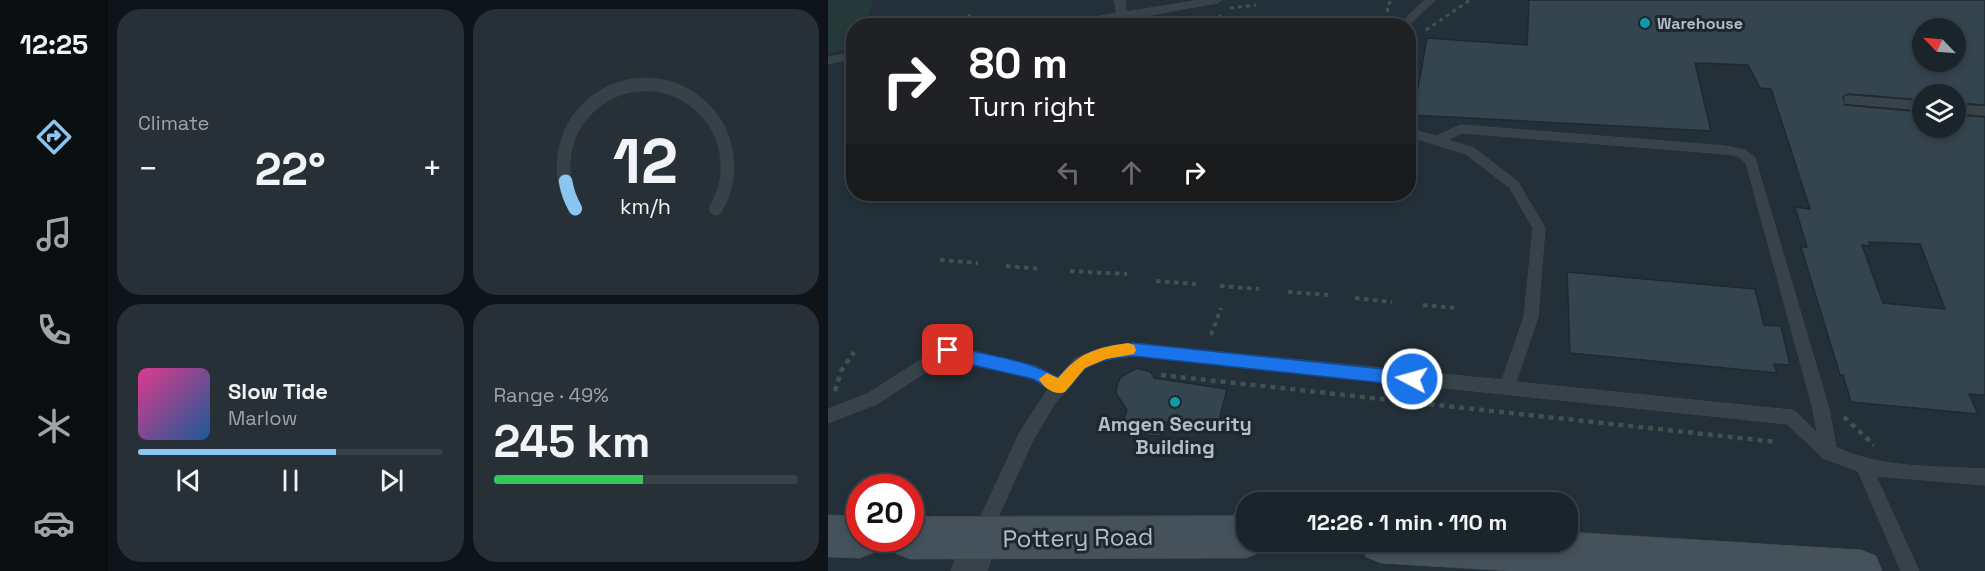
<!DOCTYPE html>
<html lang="en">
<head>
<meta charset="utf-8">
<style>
	:root { --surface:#1a242b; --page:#273037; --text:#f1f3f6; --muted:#9fa4a9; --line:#384147; --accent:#8bc5f1 }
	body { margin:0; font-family:"Space Grotesk",sans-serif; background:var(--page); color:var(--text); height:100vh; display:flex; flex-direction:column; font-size:22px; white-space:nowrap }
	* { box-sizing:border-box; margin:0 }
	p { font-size:20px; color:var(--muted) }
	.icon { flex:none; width:33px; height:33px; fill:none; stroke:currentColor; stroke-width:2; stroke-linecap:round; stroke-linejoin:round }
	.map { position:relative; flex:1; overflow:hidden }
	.sheet { display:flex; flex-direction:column; gap:9px; padding:9px; background:#0e1418; width:720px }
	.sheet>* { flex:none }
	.guide { position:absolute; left:18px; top:18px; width:570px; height:183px; border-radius:24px; box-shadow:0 3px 9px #0003,0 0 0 2px var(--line); background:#202124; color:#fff; overflow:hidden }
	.needle { width:39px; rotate:295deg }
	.fabs { position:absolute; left:1084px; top:18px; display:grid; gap:12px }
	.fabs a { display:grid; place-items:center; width:54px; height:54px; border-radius:50%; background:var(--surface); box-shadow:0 3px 9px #0003,0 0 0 2px var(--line); font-size:30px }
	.speed { position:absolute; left:18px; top:474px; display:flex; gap:12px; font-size:30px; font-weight:700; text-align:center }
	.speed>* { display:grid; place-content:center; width:78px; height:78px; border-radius:50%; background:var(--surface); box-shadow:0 3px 9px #0003,0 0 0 2px var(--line); line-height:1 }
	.speed .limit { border:9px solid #d22; background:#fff; color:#111 }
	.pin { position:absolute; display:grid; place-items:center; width:51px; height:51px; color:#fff; margin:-26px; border-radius:12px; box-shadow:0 3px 9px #0006 }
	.me { position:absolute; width:66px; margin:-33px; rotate:276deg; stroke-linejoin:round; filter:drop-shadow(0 0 4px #0008) }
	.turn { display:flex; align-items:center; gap:21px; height:126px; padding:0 24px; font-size:27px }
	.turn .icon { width:78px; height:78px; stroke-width:2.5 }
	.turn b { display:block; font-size:42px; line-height:51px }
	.lanes { display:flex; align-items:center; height:57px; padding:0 24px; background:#0003; justify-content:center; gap:30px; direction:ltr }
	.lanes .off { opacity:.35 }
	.big { font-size:45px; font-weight:800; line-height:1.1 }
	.sheet .tile { flex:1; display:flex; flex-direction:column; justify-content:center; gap:9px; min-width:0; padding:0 21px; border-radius:24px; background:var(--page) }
	.sheet .dial { align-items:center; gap:0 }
	.dial svg { height:156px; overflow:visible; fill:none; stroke:var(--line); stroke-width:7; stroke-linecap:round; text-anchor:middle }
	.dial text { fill:var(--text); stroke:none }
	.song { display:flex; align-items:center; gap:18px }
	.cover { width:72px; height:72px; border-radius:9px; background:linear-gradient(135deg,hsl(330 70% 55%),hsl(210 70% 35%)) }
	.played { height:6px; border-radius:3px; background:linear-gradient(90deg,var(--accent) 65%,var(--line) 65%) }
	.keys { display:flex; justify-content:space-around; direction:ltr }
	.heat { display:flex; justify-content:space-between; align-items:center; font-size:33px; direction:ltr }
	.charge { height:9px; border-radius:4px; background:linear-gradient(90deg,#34c759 49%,var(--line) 0) }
	.sheet .tiles { flex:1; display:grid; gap:9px; grid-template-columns:repeat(2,1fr) }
	.trip { position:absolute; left:408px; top:492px; width:342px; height:60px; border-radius:24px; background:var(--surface); box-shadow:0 3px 9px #0003,0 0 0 2px var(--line); font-weight:800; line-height:60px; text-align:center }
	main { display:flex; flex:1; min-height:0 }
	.dock { display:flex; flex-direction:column; width:108px; justify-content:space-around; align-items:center; background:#0a0e11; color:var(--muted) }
	.dock .icon { width:42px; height:42px }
	.dock .current { color:var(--accent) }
	.dock b { font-size:27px; color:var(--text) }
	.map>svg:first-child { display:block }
</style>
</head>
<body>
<main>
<nav class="dock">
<b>12:25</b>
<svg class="icon current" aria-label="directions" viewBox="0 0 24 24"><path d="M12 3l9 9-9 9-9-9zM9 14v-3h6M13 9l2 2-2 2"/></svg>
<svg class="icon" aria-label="music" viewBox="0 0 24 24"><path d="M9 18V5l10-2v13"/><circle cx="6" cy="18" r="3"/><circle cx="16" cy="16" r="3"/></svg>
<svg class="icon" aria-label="phone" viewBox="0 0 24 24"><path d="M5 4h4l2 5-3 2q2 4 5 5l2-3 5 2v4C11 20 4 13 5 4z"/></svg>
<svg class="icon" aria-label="climate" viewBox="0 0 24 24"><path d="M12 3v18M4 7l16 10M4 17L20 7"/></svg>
<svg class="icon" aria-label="car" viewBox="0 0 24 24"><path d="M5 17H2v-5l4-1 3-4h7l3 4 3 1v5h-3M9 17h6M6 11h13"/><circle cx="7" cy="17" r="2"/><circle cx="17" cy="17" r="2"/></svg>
</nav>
<section class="sheet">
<div class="tiles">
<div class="tile"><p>Climate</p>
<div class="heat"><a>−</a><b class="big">22°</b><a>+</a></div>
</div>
<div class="tile dial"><svg viewBox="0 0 100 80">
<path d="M14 69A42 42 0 1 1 86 69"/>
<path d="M14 69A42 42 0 0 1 9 55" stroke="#8bc5f1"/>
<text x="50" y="56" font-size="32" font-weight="700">12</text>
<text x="50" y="72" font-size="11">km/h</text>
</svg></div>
<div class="tile">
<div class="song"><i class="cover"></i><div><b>Slow Tide</b><p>Marlow</p></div></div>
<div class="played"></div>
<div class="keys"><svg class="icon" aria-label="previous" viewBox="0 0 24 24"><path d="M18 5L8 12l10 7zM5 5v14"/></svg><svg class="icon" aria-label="pause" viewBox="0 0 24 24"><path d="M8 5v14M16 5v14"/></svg><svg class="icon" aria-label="next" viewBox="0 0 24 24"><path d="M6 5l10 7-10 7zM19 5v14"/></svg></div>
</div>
<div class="tile"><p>Range · 49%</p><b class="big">245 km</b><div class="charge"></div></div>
</div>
</section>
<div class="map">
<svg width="1157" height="571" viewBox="0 0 1157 571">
	<rect width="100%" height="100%" fill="#233039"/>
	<!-- green -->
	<path fill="#253a38" d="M0,0H45L37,25L26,26L25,48L0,54Z"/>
	<!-- building -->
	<path fill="#35454f" stroke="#1e2930" stroke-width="1.5" fill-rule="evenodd" d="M701,0H1157V105L1128,103V94H1095V100L1021,94L1015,97L1017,105L1095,112V128H1128V115L1157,117V395L1141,394L1150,414L1023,402L1015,375H1012L973,247H979L967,207L982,209L943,89L932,88L920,65L867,63L883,131L585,115L599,38L699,45ZM1095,28H1128V62H1095ZM1041,242L1092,244L1117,309L1055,303L1034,245L1042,246Z
		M739,272L927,289L936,325L953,326L962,365L946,364L949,373L742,353Z
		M309,368L323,372L326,378L399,389L389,429L339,422L332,436L291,433L299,410L288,393L289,385L293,377Z"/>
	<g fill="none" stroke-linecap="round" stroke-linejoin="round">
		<!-- lane casing -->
		<g stroke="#404b52" stroke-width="1">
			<path id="lane" d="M287,0H297L298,12L371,0H394L389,3C334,12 278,26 221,26L288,13Z
				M597,0H607L580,26H570Z
				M26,52V58L0,64V58Z
				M1021,96L1095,102V110L1017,103V97Z
				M1128,105L1157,107V115L1128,113Z
				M633,125L898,146L917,150L927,158L1001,409L1008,447C1052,469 1109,466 1157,469V485L1048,476L1091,571H1073L1030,471L995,458L959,424L305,355L278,359L257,368L227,403L204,442L161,537L155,540L149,537L146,531L149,525L192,432L220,389L205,379L132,362L121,357L49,404L0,423V409L39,394L113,347L114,334L119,332L124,334L127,346L134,350L208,366L230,378L247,358L277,347L305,343L674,380L696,317L705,228L682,188L638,154L580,136V128L608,136ZM634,133L898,154L910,156L918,163L985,409L989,433L968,412L963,410L688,382L710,317L717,228L690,182L646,148L620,140Z"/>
		</g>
		<!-- street casing -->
		<g stroke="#404b52" stroke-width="1">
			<path id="street" d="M152,522L164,527L169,539L159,571H123L140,527Z"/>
		</g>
		<!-- secondary casing -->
		<g stroke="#404b52" stroke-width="1">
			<path id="secondary" d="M0,515L32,516V538H52L47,552L32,558L0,557Z
				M418,516V542H437L433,552L418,558L82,559L67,553L61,538H82V517Z
				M740,532L1033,550L1048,556L1054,571H683L553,563L538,557L532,542H740Z"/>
		</g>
		<!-- path-far2 -->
		<path stroke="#3e5250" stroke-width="3" stroke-dasharray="4 4" stroke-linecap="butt" d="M402,8L428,5
			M560,12L559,6L564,0
			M391,15L399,26
			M140,26L142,12
			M598,30L642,0
			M580,90L589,35"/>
		<!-- path-far1 -->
		<path stroke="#3e5250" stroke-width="4" stroke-dasharray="4.5 4.5" stroke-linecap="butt" d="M112,260L150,263
			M178,266L213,269
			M242,271L299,274
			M328,281L368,284
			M392,286L431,289
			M460,292L500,295
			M527,298L564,302
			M595,305L628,308
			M383,335L393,308"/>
		<!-- path -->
		<path stroke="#3e5250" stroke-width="4.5" stroke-dasharray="5 5" stroke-linecap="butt" d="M333,375L949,442
			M7,391L13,371L26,352
			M1016,417L1046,445"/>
		<!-- lane -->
		<use href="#lane" fill="#374249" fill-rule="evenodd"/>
		<!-- street -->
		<use href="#street" fill="#374249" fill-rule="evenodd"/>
		<!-- secondary -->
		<use href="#secondary" fill="#45525c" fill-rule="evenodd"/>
	</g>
	<!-- route -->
	<path fill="#1a73e8" stroke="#114b97" stroke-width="1.5" d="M305,343L584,372L591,379L584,386L305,356C289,358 272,359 258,368C248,374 244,390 231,394L205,379L132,362L115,355L113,350L120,344C156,357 197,357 230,378C254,351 269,348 305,343Z"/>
	<!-- slow -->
	<path fill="#f59e0b" d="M300,343L306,345L308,350L306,354L278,359L257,368L237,392C228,396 215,388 211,379L219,373L230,378C252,352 267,348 300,343Z"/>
	<!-- markers -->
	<g fill="#0f9aa8" stroke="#1c272e" stroke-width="2">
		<circle cx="817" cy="23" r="6"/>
		<circle cx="347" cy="402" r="6"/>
	</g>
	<g text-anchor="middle" stroke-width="6" stroke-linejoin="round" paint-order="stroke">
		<!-- far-poi labels -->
		<g font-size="16" font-weight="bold" fill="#b2bdc5" stroke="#1c272e" text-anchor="start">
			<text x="829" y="29">Warehouse</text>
		</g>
		<!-- poi labels -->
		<g font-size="20" font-weight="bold" fill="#b2bdc5" stroke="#1c272e">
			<text x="347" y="431">Amgen Security<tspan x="347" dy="23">Building</tspan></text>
		</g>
		<!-- near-street labels -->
		<g font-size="24" fill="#b2bdc5" stroke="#1c272e">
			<text transform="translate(250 538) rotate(-1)" y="8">Pottery Road</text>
		</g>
	</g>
</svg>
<div class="fabs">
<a><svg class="needle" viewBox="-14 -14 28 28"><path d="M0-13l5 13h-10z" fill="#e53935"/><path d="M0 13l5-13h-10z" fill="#9fa4a9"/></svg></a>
<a><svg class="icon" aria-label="layers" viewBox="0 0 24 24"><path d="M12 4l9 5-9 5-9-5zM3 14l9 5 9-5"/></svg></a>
</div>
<div class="speed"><div class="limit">20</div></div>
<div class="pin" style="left:120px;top:350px;background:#d93025"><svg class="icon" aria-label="arrive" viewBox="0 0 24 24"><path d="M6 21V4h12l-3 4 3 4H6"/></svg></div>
<svg class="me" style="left:584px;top:379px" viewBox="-20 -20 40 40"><circle r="17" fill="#1a73e8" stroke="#fff" stroke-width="3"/><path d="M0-11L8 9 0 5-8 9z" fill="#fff"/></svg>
<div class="trip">12:26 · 1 min · 110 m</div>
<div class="guide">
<div class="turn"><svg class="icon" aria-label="right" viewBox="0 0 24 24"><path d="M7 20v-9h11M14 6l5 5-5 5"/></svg><div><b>80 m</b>Turn right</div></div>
<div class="lanes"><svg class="icon off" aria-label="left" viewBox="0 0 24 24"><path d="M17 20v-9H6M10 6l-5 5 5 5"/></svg><svg class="icon off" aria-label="ahead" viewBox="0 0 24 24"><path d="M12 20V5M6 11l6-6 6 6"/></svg><svg class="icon" aria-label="right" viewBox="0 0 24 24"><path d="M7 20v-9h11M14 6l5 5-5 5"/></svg></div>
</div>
</div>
</main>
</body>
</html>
